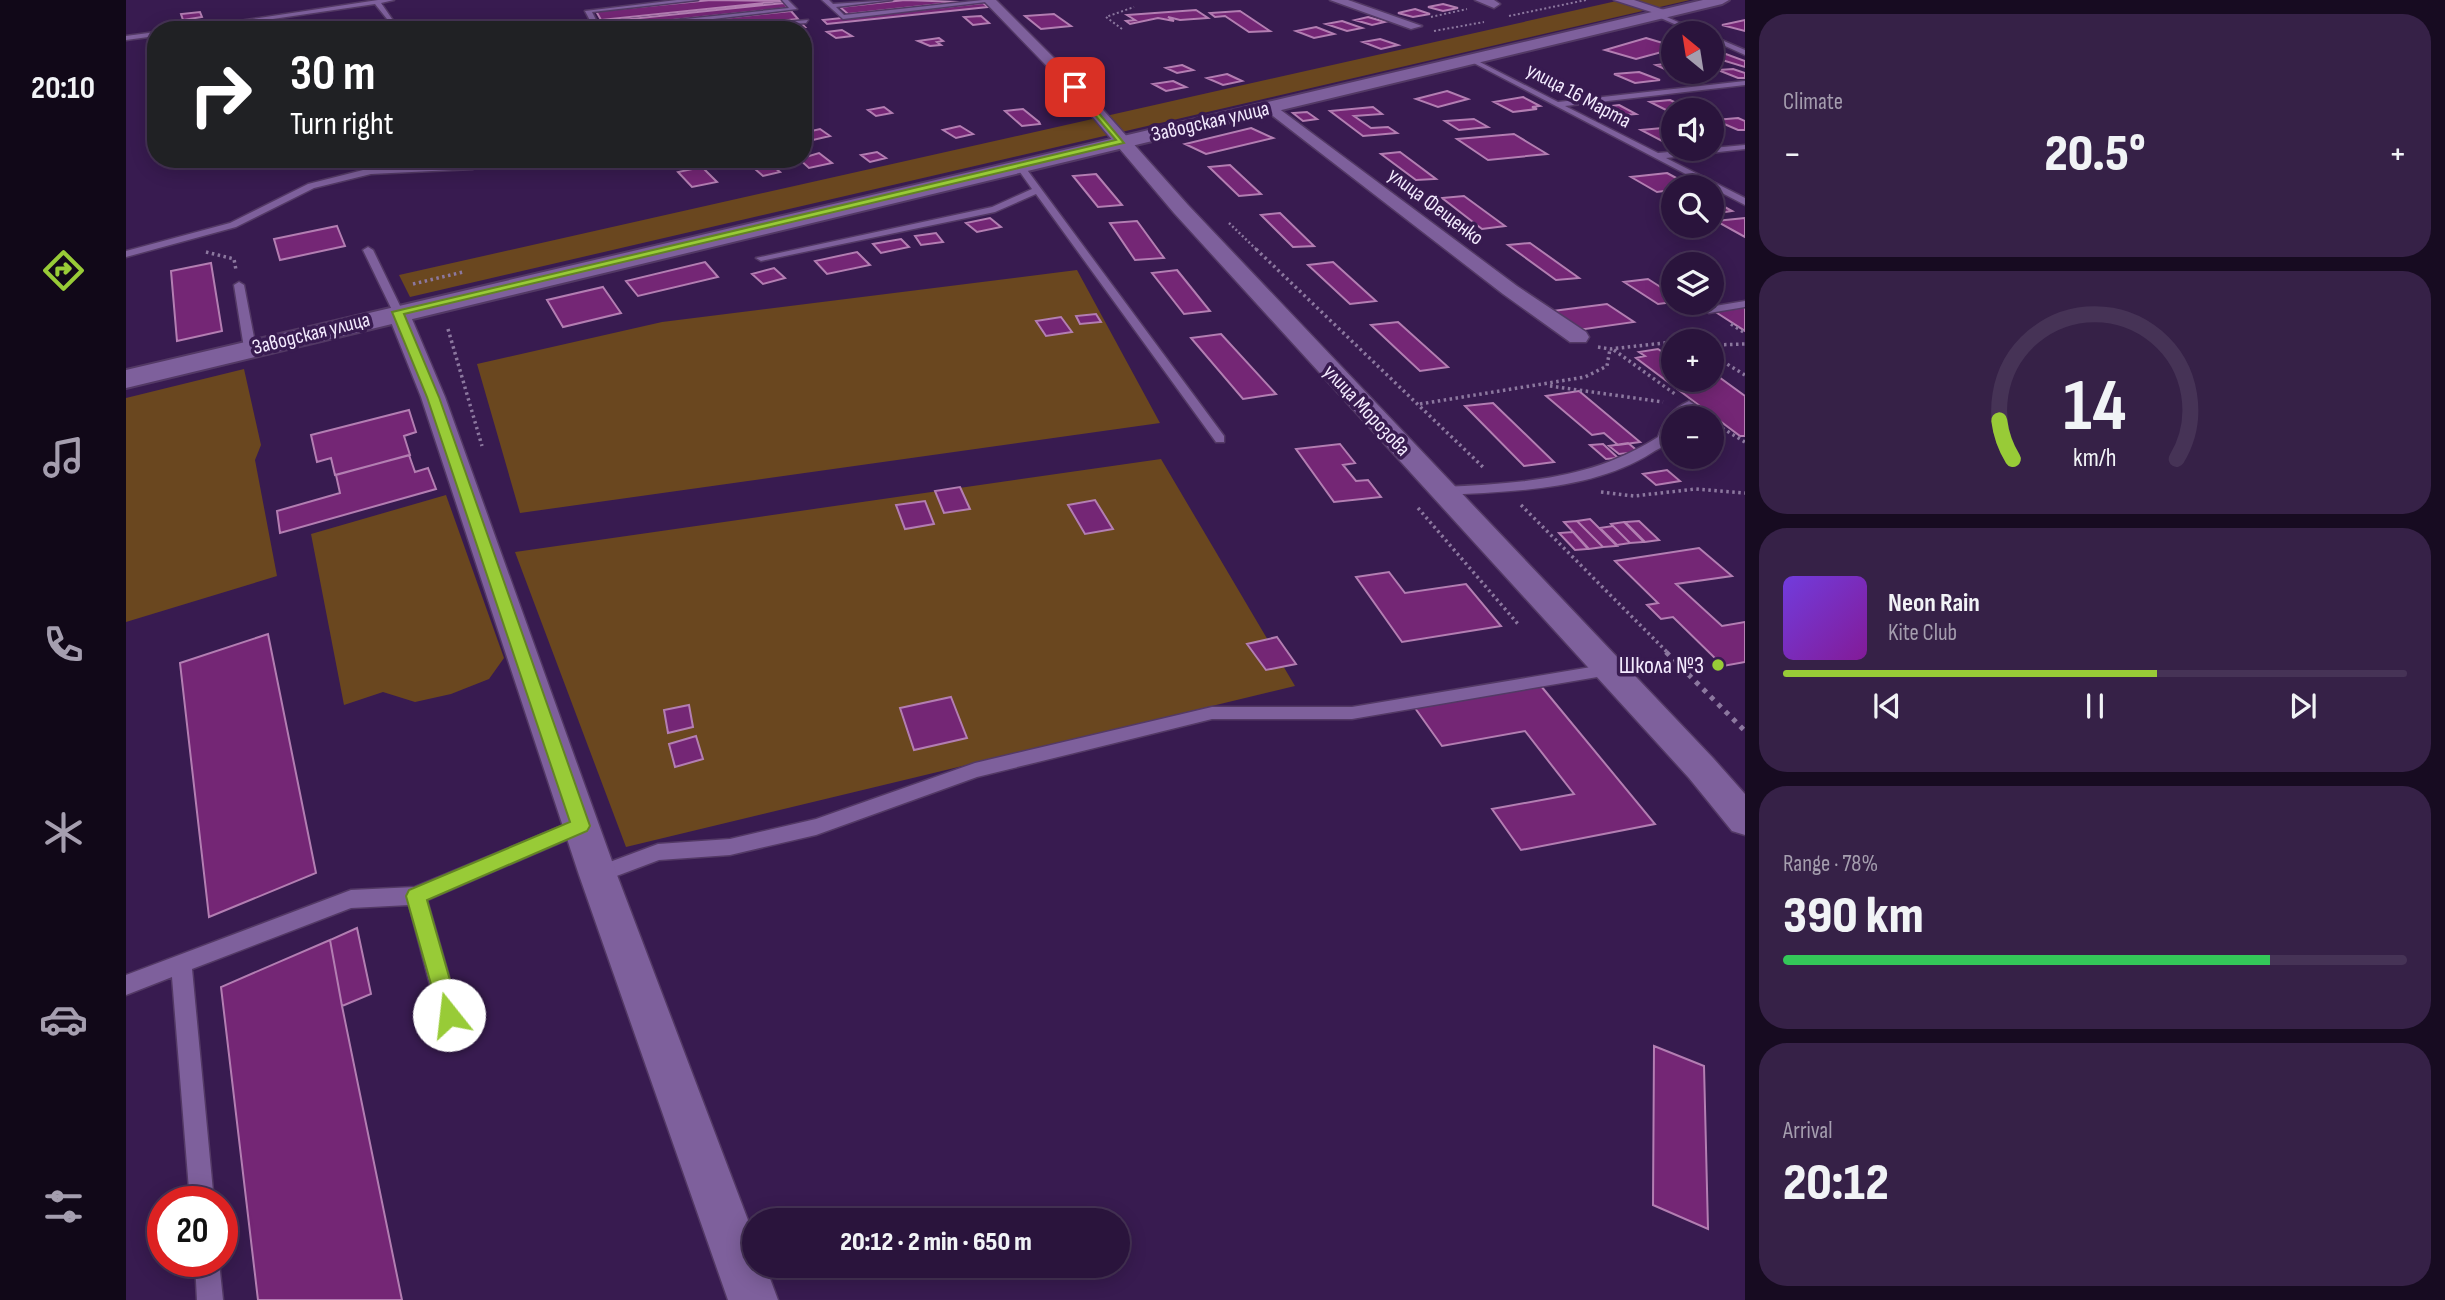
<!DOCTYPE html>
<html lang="en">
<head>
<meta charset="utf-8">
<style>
	:root { --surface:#2a143c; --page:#362147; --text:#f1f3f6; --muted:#a59eaf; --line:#463356; --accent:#98cb37 }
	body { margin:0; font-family:"Sofia Sans Condensed",sans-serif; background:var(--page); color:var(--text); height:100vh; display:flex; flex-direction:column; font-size:26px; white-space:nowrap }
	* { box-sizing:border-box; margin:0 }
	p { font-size:23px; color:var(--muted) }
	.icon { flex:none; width:38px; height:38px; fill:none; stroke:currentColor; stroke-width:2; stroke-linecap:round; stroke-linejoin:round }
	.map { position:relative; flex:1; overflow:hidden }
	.side { display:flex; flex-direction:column; gap:14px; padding:14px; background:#170b21; width:700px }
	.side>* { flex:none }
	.banner { position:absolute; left:21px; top:21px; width:665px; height:147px; border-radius:28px; box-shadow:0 4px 18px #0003,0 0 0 2px var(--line); background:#202124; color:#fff; overflow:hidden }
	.needle { width:46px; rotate:330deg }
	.buttons { position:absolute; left:1535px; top:21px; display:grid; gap:14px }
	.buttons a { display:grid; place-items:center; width:63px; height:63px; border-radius:50%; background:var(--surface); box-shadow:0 4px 18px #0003,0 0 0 2px var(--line); font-size:35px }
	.speed { position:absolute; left:21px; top:1186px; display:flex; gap:14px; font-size:35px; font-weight:700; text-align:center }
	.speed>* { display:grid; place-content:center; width:91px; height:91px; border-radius:50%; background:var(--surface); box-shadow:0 4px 18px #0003,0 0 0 2px var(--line); line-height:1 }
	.speed .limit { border:10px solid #d22; background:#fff; color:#111 }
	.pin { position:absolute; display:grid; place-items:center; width:60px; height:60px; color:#fff; margin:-30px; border-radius:14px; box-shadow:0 4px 10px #0006 }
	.me { position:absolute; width:77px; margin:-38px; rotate:344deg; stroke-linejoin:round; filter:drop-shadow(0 0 5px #0008) }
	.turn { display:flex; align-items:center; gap:24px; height:147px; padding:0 28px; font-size:32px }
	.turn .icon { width:91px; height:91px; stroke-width:2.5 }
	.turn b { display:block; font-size:49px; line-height:60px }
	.big { font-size:52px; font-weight:800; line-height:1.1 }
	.side .widget { flex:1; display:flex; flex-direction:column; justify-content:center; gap:10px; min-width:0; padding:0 24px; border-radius:28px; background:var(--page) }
	.side .dial { align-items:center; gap:0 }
	.dial svg { height:182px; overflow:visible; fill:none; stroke:var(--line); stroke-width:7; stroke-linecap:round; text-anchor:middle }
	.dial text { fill:var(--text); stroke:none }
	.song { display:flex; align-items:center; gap:21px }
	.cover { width:84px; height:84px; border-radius:10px; background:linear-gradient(135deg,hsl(260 70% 55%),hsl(290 70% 35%)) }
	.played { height:7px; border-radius:4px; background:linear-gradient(90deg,var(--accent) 60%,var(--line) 60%) }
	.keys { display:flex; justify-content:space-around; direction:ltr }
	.heat { display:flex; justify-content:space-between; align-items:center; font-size:38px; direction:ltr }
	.charge { height:10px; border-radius:5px; background:linear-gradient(90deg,#34c759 78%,var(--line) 0) }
	.trip { position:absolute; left:616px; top:1208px; width:388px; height:70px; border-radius:35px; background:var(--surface); box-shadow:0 4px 18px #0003,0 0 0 2px var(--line); font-weight:800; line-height:70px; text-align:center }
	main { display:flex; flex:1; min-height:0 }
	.menu { display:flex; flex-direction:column; width:126px; justify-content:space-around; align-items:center; background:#110818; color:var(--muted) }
	.menu .icon { width:49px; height:49px }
	.menu .active { color:var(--accent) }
	.menu b { font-size:32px; color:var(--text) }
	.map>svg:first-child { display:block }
</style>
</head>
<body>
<main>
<nav class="menu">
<b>20:10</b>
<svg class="icon active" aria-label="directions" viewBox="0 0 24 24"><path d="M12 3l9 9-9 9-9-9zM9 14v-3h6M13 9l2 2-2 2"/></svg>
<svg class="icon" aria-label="music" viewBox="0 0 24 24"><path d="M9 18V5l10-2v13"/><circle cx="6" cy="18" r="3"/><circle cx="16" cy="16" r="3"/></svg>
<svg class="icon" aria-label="phone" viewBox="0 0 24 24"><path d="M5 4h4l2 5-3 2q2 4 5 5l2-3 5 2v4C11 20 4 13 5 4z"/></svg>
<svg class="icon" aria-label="climate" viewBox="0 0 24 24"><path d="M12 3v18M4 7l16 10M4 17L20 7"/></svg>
<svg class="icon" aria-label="car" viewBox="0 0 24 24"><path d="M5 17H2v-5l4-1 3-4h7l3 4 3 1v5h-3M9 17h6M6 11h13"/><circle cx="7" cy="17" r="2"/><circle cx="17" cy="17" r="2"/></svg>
<svg class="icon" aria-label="filters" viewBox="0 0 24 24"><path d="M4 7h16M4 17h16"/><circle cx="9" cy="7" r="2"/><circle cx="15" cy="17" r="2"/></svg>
</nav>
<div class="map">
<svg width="1619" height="1300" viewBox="0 0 1619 1300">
	<rect width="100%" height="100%" fill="#381b50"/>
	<!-- green -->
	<path fill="#6a471f" d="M1495,0H1564L284,297L273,275Z
		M951,270L1034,423L394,513L351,364L536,322Z
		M118,369L135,445L129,460L151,576L0,622V398Z
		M1035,459L1169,686L500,847L389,552Z
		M320,495L378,658L363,679L325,694L289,702L257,692L218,705L185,534Z"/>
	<!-- building -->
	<path fill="#742675" stroke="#b37eb2" stroke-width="2" d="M585,0L656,1L475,20L470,11Z
		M779,0L833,2L722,14L714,7Z
		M658,3L662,8L479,27L476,22Z
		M857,3L862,7L701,24L697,20Z
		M1317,4L1332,8L1317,11L1302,7Z
		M1289,9L1304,14L1287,17L1272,13Z
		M1070,10L1082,18L1054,20L1042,17L1048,21L1032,18L1004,24L1000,21L1009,20L1001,15Z
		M665,11L672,19L566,30H486Z
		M1114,11L1144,31L1123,32L1099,16L1089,17L1084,13Z
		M74,12L76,17L57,20L55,14Z
		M928,14L945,26L915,29L899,16Z
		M855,16L863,23L847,25L838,17Z
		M1242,17L1259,22L1246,25L1229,20Z
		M1619,20V31L1596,25Z
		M1216,21L1236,28L1221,31L1200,24Z
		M675,23L679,27L613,30Z
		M1190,27L1208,34L1188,38L1170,31Z
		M716,30L726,36L710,38L701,32Z
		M813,38L817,41L811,42L815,45L804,46L792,41Z
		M1520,38L1547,46V49L1510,59L1479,50Z
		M1254,39L1272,45L1255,49L1237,42Z
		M1597,53L1619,61V67L1586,57V54Z
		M1546,63L1547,72L1575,74L1554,76L1530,65Z
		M1056,65L1067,70L1051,73L1040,68Z
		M1607,69L1619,73V78H1612L1592,70Z
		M1513,72L1534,80L1509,83L1488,74Z
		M1101,74L1116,81L1097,85L1081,78Z
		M1047,81L1060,87L1040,91L1027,84Z
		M1321,91L1342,99L1312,107L1290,99Z
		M1397,97L1414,106L1406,107L1411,109L1387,112L1368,102Z
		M1544,100L1565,110H1547L1546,113L1524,102Z
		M1493,105L1510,114L1486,116L1469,108Z
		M758,107L766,113L750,116L742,110Z
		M1247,107L1256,114L1228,116L1245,128L1262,127L1271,133L1237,136L1204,111Z
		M897,109L913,122L914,124L896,126L879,111Z
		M1181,112L1191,119L1177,121L1167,113Z
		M1612,118L1619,121V130H1612L1589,120Z
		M1348,119L1362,127L1333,130L1319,121Z
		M834,126L847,134L830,138L817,130Z
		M1547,127V141L1538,142L1515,130Z
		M1125,128L1147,138L1080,154L1059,144Z
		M694,129L704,136L687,140L677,133Z
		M1388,134L1421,154L1362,160L1331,139Z
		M751,152L760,158L744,162L735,155Z
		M1274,152L1310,179L1290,180L1255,154Z
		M693,153L706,163L683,168L673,159Z
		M638,159L654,172L637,176L622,163Z
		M1104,165L1135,194L1113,196L1083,167Z
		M576,167L591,182L566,187L552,172Z
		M1541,173L1567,187L1531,192L1505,177Z
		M970,174L996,205L972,207L947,176Z
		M1338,196L1379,226L1356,229L1316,198Z
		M1586,200L1606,211L1586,214Z
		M1154,213L1188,246L1167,247L1135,215Z
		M864,218L875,227L851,232L840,223Z
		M1619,218V237L1590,221Z
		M1011,221L1038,258L1009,260L984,223Z
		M211,226L219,246L154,260L148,239Z
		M810,233L817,242L795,245L789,236Z
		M775,239L783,247L755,253L747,244Z
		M1404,243L1453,278L1430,280L1382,245Z
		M731,252L744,265L701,274L689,261Z
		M579,262L592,277L512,296L500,281Z
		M1207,262L1250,301L1224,304L1182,265Z
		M85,263L96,331L51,341L45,271Z
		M648,268L659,278L637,284L626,274Z
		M1051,270L1084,311L1058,314L1026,273Z
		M1522,279L1547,295V302L1532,304L1498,282Z
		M477,287L495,313L437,327L421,300Z
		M1481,304L1508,322L1452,330L1427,311Z
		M1619,307V331L1588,311Z
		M970,314L975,322L954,324L950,316Z
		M935,317L946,332L920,336L910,321Z
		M1272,322L1322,367L1294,371L1245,325Z
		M1095,334L1150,394L1117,399L1065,338Z
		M1532,349L1538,353L1547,352V380H1586V372L1619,396V436H1614L1510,358L1519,356L1513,352Z
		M1453,391L1514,442L1492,445L1478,433L1466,435L1420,396Z
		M1367,403L1428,462L1398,466L1339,406Z
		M283,410L290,432L278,436L284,455L209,475L205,458L191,462L185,435Z
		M1502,443L1513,452L1493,454L1483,446Z
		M1214,444L1229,463L1217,465L1230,481L1242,480L1255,497L1208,502L1170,449Z
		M1477,444L1492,458L1480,459L1464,445Z
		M283,455L289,472L302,468L310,489L154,533L151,511L214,493L210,475Z
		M1541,470L1554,481L1530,485L1517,474Z
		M834,487L844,509L818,513L809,491Z
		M969,500L987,529L959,534L942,505Z
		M799,501L808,524L779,529L770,505Z
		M1464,519L1491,546L1477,547L1451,521Z
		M1451,521L1477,547L1463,549L1438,522Z
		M1513,521L1533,540L1519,542L1499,522Z
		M1498,522L1518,542L1504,543L1485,524Z
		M1487,526L1504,543L1491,545L1474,528Z
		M1447,532L1462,549L1449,550L1433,533Z
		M1573,548L1606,576L1550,584L1596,626L1619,622V662L1597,666L1547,617L1535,619L1521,605L1532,603L1489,561Z
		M1263,572L1279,593L1340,584L1375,626L1276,642L1230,577Z
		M142,634L190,873L83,917L54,663Z
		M1151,637L1170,664L1140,670L1121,644Z
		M1415,686L1529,824L1395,850L1366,809L1448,794L1399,731L1316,746L1289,708Z
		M825,697L841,738L788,750L774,708Z
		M563,705L567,727L542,733L538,710Z
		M570,736L577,759L549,767L543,744Z
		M231,928L245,994L216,1006L204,940Z
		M204,940L216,1006L276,1300H132L95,987Z
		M1528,1046L1578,1066L1582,1229L1527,1205Z"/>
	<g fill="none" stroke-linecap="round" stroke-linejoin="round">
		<!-- service casing -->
		<g stroke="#533965" stroke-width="3">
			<path id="service" d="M252,0H268L255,3L273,29H269L249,4L72,30H54Z
				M551,0H572L466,12L474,28L663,8L656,0H662L671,9L493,30H469L459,11Z
				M696,0H703L707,4L766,0L710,7L718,15L857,0L868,1L717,19Z
				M1530,14H1534L1577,33H1569L1530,16Z
				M682,20L680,23L589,30L592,28Z
				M437,24L439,25L442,30H436L434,26Z
				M30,32V36L0,40V36Z
				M1586,36L1619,50V55L1586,40Z
				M1342,58H1346L1432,102L1619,81V85L1439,106L1532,153L1619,145V149L1540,158L1619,198V205L1342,60Z
				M890,163H896L1098,436V442H1090L910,194L869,212L635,261L630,258L866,207L906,189L889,165Z
				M344,164L347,165V169L245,174L188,188L110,227L0,257V251L104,223L182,184L245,168Z
				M242,247L247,250L277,312L276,314L267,312L237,250Z
				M113,282L118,285L130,348L124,351L118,348L108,285Z
				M1619,301V307L1583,313L1578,310L1583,307Z
				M1563,401L1569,405L1554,418H1547C1547,425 1548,433 1544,439C1541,445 1532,449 1527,452C1466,491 1386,491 1317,495L1310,491L1317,487C1395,483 1465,480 1532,437C1537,421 1547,408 1563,401Z
				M1483,664L1489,666L1491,670L1489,674L1226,719H1086L851,777L690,835L604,855L533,860L472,883L465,881L462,875L465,869L532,844L604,839L690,819L849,763L1086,707H1226Z
				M455,818L461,821L464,826L461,831L301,900L334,1015L330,1022L323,1025L316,1022L312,1015L283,905L225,908L66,969L88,1202H64L46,977L0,995V975L225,890L289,887Z
				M69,1262H93L97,1300H71Z"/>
		</g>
		<!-- minor casing -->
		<g stroke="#533965" stroke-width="3">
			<path id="minor" d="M857,0H870L954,84L1062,205L1587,758L1619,794V835L1606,831L1563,778L1048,213L944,90Z
				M1204,0H1222L1296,26L1285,29Z
				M1349,0H1368L1374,4L1368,8Z
				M1488,0H1508L1547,13L1541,17Z
				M1144,102L1391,286L1460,332L1463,337L1460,342H1444L1377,294L1139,110V104Z
				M272,306L283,312L319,397L491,875L628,1236V1265H639L652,1300H602L453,875L295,397L261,312Z"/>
		</g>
		<!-- tertiary casing -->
		<g stroke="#533965" stroke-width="4">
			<path id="tertiary" d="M1577,0H1603L1596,4L0,388V370Z"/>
		</g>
		<!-- path-far3 -->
		<path stroke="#8c789f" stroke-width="2" stroke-dasharray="2 2.5" stroke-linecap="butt" d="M1383,16L1460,0
			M1305,17L1341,9
			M996,29L980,17L1008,7
			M1308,31L1358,22"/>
		<!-- path-far2 -->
		<path stroke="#8c789f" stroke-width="2.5" stroke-dasharray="2 2.5" stroke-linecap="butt" d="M1103,223L1132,251"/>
		<!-- path-far1 -->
		<path stroke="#8c789f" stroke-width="3.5" stroke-dasharray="2.5 3.5" stroke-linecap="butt" d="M1130,249L1359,469
			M80,252L108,259L110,270
			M287,284L337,272
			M1605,324L1619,333
			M322,329L356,446
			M1586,345L1619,344
			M1472,347L1484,349L1547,342
			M1488,350L1549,394
			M1586,355L1619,375
			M1424,386L1537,402
			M1294,404L1459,377L1481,366L1484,349
			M1586,422L1619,442
			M1475,492L1508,496L1570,489L1619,493
			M1395,505L1542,653
			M1292,508L1392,624"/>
		<!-- path -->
		<path stroke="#8c789f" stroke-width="5" stroke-dasharray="4.5 6" stroke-linecap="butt" d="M1540,652L1619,731"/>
		<!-- service -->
		<use href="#service" fill="#7e609c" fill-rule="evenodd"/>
		<!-- minor -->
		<use href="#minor" fill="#7e609c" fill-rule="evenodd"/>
		<!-- tertiary -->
		<use href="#tertiary" fill="#7e609c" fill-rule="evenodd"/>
	</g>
	<!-- route -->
	<path fill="#98cb37" stroke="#638424" stroke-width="2" d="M949,85L998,143L278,314L313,397L464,826L461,831L301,900L334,1015L331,1023L323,1026L316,1023L280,896L283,890L444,822L301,397L266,312L990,140L947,89Z"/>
	<!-- markers -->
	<circle fill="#98cb37" stroke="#381b50" stroke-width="2.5" cx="1592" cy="665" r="7"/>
	<g text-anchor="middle" stroke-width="7" stroke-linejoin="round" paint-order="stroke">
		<!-- far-street labels -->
		<g font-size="21" fill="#f3eafe" stroke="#381b50">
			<text transform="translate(1453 95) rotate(28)" y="7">улица 16 Марта</text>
			<text transform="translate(1084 121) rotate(-13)" y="7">Заводская улица</text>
			<text transform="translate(1310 206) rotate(37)" y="7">улица Фещенко</text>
			<text transform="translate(185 333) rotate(-14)" y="7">Заводская улица</text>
			<text transform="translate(1241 410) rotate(47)" y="7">улица Морозова</text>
		</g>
		<!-- poi labels -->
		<g font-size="24" fill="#f3eafe" stroke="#381b50" text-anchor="end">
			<text x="1578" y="673">Школа №3</text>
		</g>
	</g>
</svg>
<div class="buttons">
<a><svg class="needle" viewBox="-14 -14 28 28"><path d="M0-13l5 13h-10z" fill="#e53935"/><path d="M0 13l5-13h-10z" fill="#a59eaf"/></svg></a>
<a><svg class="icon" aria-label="sound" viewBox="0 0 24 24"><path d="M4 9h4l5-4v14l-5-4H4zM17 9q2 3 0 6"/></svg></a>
<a><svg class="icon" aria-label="search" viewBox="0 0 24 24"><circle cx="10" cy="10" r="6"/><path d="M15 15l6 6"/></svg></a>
<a><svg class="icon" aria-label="layers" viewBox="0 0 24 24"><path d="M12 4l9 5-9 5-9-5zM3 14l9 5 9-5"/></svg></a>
<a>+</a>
<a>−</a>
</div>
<div class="speed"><div class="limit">20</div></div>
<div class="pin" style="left:949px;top:87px;background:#d93025"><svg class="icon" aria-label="arrive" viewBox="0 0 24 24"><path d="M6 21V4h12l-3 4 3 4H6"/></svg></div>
<svg class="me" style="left:323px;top:1015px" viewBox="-20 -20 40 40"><circle r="19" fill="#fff"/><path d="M0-13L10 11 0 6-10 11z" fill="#98cb37"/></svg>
<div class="trip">20:12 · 2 min · 650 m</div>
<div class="banner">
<div class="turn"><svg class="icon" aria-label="right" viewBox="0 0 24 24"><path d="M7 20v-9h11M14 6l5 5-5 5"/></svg><div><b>30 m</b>Turn right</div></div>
</div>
</div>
<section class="side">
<div class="widget"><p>Climate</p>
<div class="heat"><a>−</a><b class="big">20.5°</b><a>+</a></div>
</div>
<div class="widget dial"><svg viewBox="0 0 100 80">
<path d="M14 69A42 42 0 1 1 86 69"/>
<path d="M14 69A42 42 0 0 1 8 52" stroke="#98cb37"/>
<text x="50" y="56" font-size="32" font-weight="700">14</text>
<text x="50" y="72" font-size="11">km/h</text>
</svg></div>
<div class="widget">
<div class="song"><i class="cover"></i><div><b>Neon Rain</b><p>Kite Club</p></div></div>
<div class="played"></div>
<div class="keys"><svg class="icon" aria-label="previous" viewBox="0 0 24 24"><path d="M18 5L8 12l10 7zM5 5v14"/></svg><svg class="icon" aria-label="pause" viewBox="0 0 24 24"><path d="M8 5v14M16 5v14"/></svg><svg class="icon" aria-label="next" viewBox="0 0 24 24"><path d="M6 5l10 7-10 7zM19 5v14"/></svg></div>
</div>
<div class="widget"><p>Range · 78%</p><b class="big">390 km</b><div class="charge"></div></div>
<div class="widget"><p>Arrival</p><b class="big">20:12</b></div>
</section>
</main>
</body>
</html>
